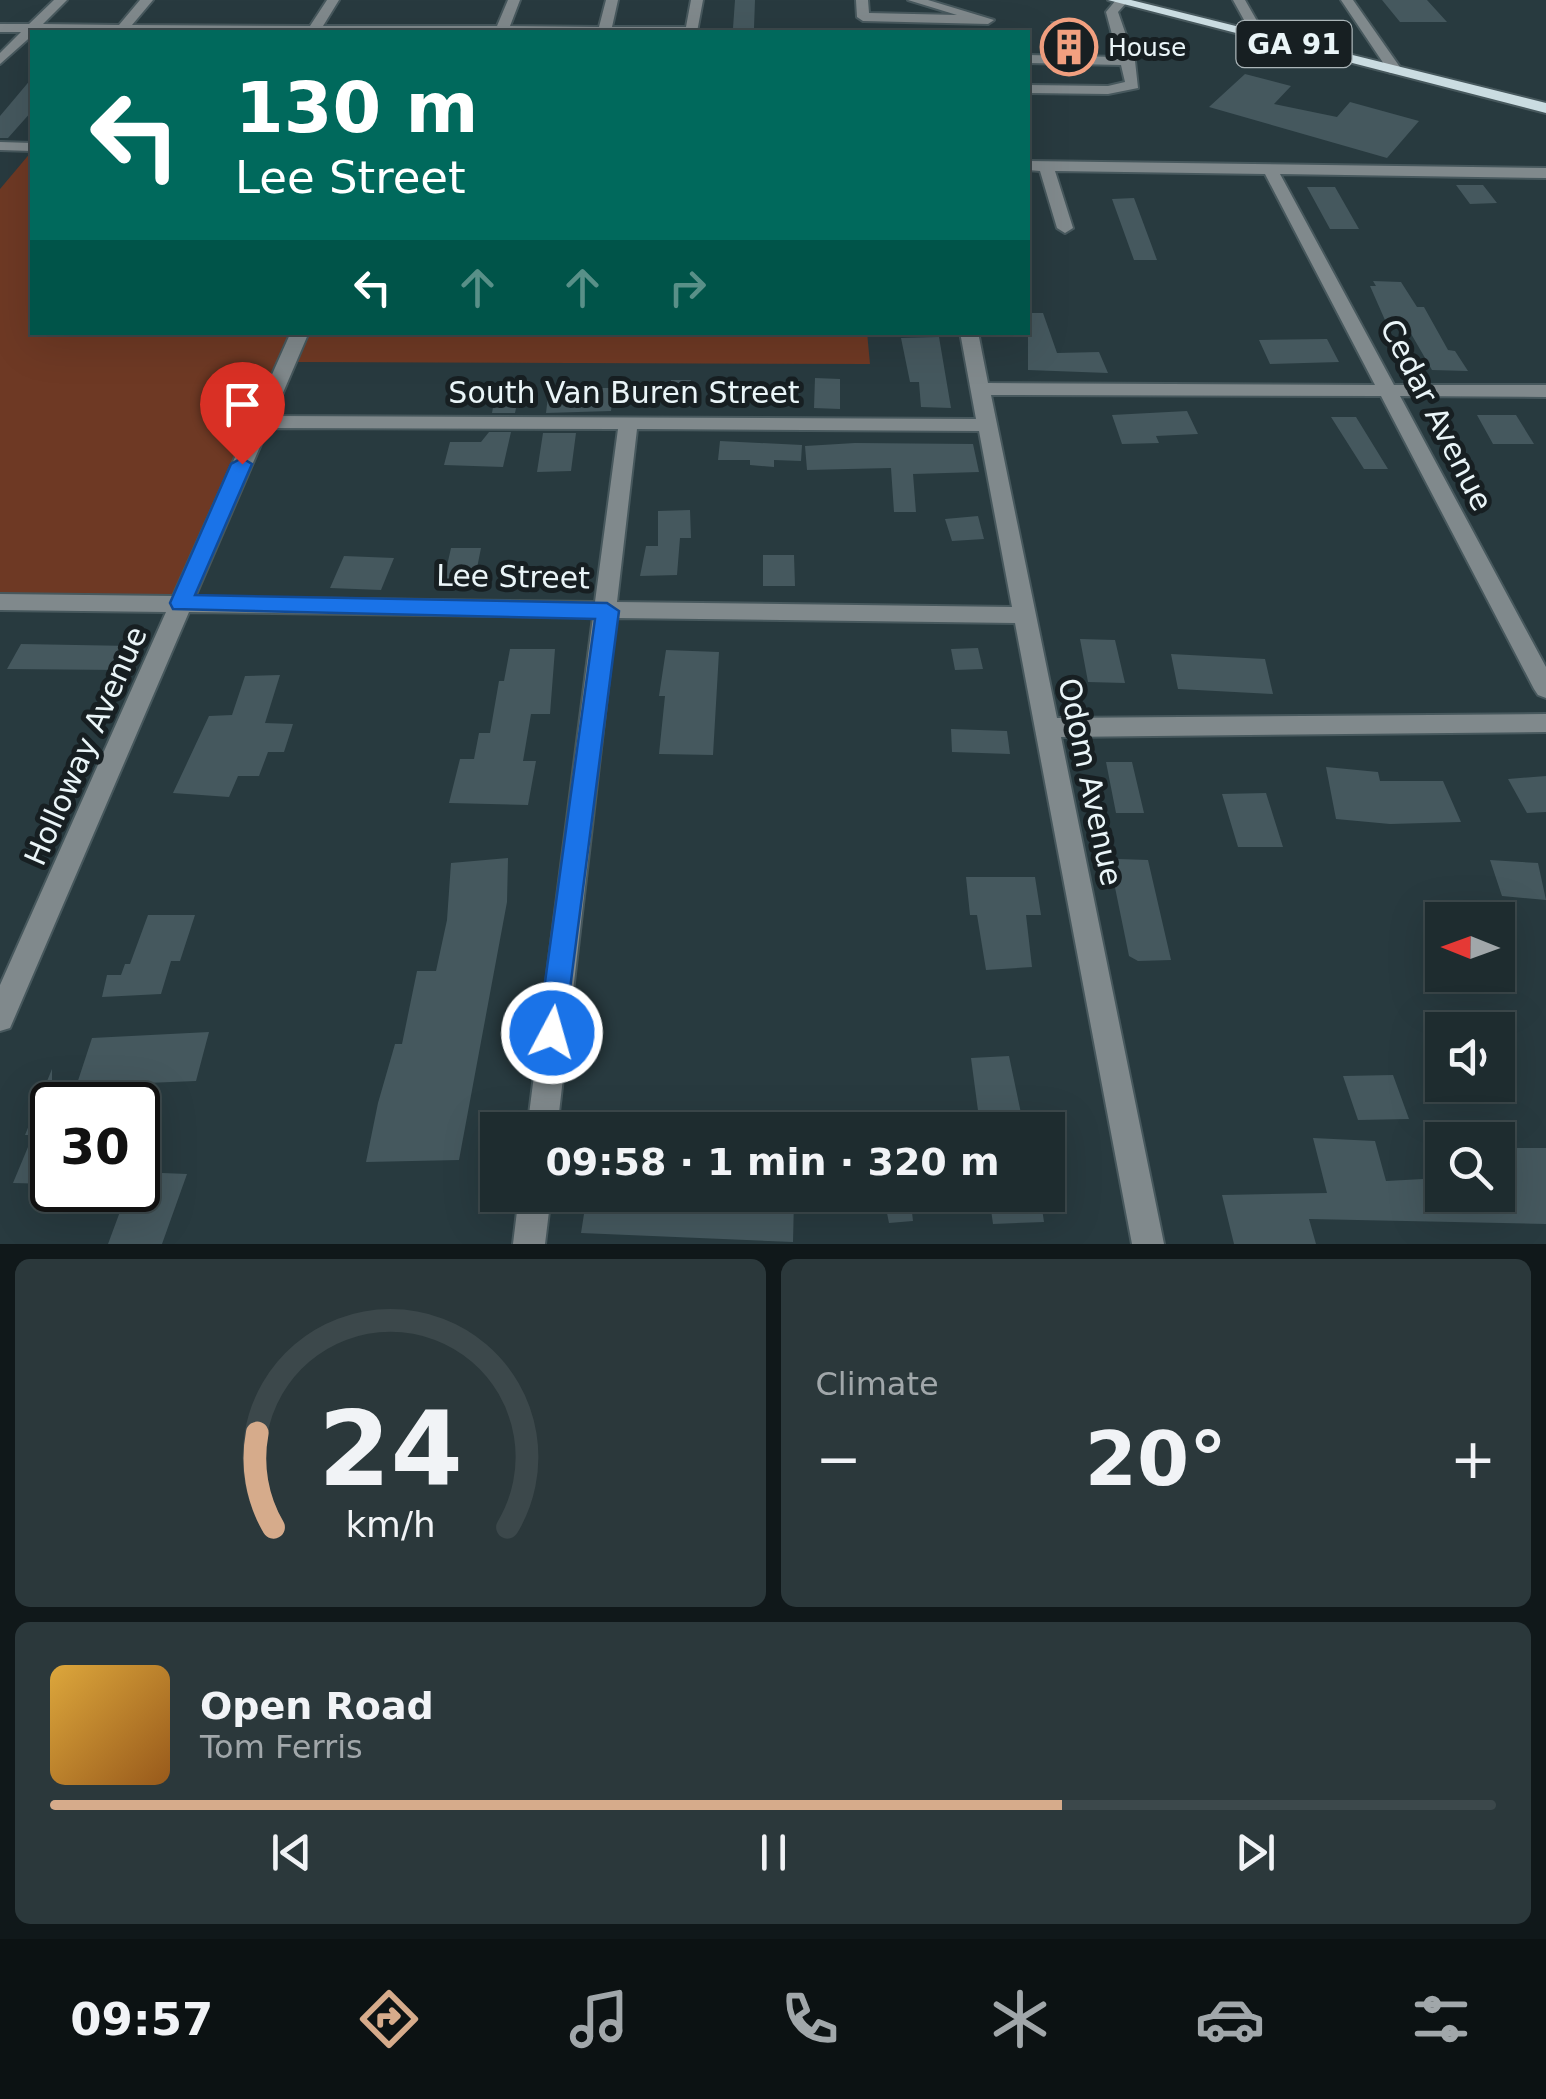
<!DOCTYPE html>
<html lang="en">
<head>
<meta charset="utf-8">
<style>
	:root { --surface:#1e2c2f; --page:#2b383b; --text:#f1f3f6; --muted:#a1a7aa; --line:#3c484b; --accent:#d6ab8b }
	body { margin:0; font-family:"DejaVu Sans",sans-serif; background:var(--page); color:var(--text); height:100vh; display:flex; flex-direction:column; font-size:38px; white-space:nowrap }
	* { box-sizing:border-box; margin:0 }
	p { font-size:32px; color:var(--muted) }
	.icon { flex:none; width:55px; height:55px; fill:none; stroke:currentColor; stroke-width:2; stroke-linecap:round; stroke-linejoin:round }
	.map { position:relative; height:1244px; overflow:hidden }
	.side { display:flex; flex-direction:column; gap:15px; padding:15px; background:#10181a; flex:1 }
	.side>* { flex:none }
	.banner { position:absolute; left:30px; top:30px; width:1000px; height:305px; border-radius:0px; box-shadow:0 10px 40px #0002,0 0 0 2px var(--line); background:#00695c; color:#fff; overflow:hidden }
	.needle { width:65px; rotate:271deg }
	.buttons { position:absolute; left:1425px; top:902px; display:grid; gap:20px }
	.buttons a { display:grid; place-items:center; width:90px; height:90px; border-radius:0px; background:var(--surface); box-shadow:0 10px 40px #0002,0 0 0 2px var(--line); font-size:50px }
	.speed { position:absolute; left:30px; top:1082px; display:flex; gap:20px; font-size:50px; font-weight:700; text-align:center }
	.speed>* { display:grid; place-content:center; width:130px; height:130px; border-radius:50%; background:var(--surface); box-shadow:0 10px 40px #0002,0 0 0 2px var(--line); line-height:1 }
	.speed .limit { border:5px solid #111; border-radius:15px; background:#fff; color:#111 }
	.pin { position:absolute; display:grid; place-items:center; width:85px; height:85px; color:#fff; margin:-102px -42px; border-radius:50% 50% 50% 0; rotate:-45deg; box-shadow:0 0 10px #0007 }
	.pin .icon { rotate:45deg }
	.me { position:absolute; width:110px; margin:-55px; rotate:6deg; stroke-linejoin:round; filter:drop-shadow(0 0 8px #0008) }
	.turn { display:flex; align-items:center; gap:35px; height:210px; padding:0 40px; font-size:45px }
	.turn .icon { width:130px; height:130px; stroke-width:2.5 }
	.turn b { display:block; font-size:70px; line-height:85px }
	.lanes { display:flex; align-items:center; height:95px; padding:0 40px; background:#0003; justify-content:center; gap:50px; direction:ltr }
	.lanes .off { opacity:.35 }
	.big { font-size:75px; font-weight:700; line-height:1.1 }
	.side .card { flex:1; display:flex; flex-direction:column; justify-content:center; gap:15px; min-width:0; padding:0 35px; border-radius:15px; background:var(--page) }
	.side .dial { align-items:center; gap:0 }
	.dial svg { height:260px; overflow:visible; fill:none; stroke:var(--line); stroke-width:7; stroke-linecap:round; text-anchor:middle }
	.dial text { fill:var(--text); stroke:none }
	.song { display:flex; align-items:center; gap:30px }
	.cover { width:120px; height:120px; border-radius:15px; background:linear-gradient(135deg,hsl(40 70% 55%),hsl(30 70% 35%)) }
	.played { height:10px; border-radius:5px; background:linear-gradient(90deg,var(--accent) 70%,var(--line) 70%) }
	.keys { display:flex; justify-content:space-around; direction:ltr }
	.heat { display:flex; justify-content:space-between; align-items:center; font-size:55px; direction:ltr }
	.side .tiles { flex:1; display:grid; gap:15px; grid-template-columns:1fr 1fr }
	.card:last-child { grid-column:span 2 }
	.trip { position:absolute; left:480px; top:1112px; width:585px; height:100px; border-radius:0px; background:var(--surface); box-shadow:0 10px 40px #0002,0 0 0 2px var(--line); font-weight:700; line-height:100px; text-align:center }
	.tab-bar { display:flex; height:160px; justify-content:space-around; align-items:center; background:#0c1213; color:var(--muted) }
	.tab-bar .icon { width:70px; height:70px }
	.tab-bar .selected { color:var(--accent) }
	.tab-bar b { font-size:45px; color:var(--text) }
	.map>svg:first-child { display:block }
</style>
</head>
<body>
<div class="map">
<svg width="1546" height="1244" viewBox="0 0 1546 1244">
	<rect width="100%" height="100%" fill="#283a3f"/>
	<!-- green -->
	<path fill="#6e3924" d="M32,151V332L293,333L174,598L0,595V189Z
		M867,332L870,364L293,362L306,333Z"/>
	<!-- building -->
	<path fill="#45585e" d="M735,0H755L754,28H733Z
		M1382,0H1427L1447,22H1400Z
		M1050,21H1071L1082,52H1060Z
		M1245,74L1291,86L1274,104L1337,117L1350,102L1419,121L1387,158L1209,107Z
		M32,78V111L8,138H0V116Z
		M1456,185H1483L1497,203L1470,204Z
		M1307,187H1335L1359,229H1330Z
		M1134,198L1157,260H1134L1112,199Z
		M1373,281L1401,282L1417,307H1424L1448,350L1455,351L1468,371L1432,370L1410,332L1388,327L1370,286H1376Z
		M1028,313H1043L1057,353L1099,352L1108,373L1028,370Z
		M939,337L951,408L921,407L919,382H910L901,338Z
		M1327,339L1339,362L1270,364L1259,340Z
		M815,378L840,379V409L814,408Z
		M671,380H691L688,407L668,406Z
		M521,384L515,413H492L497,385Z
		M549,388H614L611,411L546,413Z
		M1187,411L1198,434L1156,436L1159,443L1122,444L1112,415Z
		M1477,415H1516L1534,444H1493Z
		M1331,417H1356L1388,469H1364Z
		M489,432H511L503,467L444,465L450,442H481Z
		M543,433H576L571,471L537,472Z
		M720,441L802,445L801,461L774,460V467L750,465V460H718Z
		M855,443L973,444L979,472L913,474L916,512H894L891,468L807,470L805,446Z
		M690,510L691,538H680L677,575L640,576L646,546H658V511Z
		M978,516L984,539L952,541L945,519Z
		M451,548H481L473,588H442Z
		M763,555H794L795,586H763Z
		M344,556L394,558L381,590L330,588Z
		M1080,639L1115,640L1125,683L1088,682Z
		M21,644L132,646L120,670L7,669Z
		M978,648L983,669L955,670L951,649Z
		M510,649H555L550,714H531L523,761H536L528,805L449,803L460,759H474L479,733H490L499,681H504Z
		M666,650L719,652L713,755L659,754L665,696H659Z
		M1171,654L1265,659L1273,694L1178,689Z
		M280,675L265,723L293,724L284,752H268L259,776H238L229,797L173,793L209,716L232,715L245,676Z
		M951,729L1007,731L1010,754L952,752Z
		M1106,762H1132L1144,813H1116Z
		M1326,767L1378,772L1380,781H1443L1461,822L1390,824L1336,819Z
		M1546,776V812L1527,813L1508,779Z
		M1266,793L1283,847H1238L1222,794Z
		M508,858L507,902L459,1160L366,1162L378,1103L395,1044H402L417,971H436L447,920L451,863Z
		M1118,859L1148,860L1171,960L1138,961L1129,956L1110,863H1119Z
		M1490,860L1538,863L1546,900L1502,896Z
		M966,877H1035L1041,915H1026L1032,967L986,970L977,915H970Z
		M148,915H195L180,961H171L161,994L102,997L107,975H121L125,964H130Z
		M209,1032L196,1081L122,1084L115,1105H70L92,1038Z
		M1009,1056L1022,1118H979L971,1058Z
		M52,1069V1184L13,1183L33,1135H25Z
		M1393,1075L1409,1119L1358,1120L1343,1076Z
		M1313,1138L1375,1141L1386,1181L1442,1178V1195H1498V1148H1546V1224L1309,1219L1316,1244H1234L1222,1195L1327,1193Z
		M138,1172L187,1174L162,1244H108L128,1190H138Z
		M587,1195H751L794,1200L793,1242L581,1233Z
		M842,1195H910L913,1221L889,1223L887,1213L841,1206Z
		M989,1195H1040L1044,1222L993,1224Z"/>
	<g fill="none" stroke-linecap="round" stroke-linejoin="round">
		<!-- minor casing -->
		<g stroke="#47585d" stroke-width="4">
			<path id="minor" d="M54,0H67L43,24L119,25L140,0H153L132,25L310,26L327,0H339L323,26H497L508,0H520L510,26L599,27L606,0H618L612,27H686L691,0H703L697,32H36L0,64V53L21,32H0V24H29Z
				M856,0H868L869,13L957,15L908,0H928L994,20L988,24L863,21L857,17Z
				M1116,0H1129L1118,12L1135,61L1138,88L1108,94L1028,93V85L1108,86L1125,82L1121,65L1028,63V55L1118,57L1106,12Z
				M1233,0H1245L1265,35L1264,38H1254Z
				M1341,0H1353L1402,70L1400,73H1390Z
				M0,142L32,143V151L0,150Z
				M1028,161L1546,168V178L1280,174L1394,385H1546V397L1400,396L1546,667V698L1538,695L1534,689L1381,396L991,395L1057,718L1546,714V732L1061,737L1164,1244H1132L1015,623L616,618L557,1130H527L593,617L189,612L10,1028L0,1031V985L166,612L0,610V594L173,596L291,332H309L273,416L976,419L960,332H978L988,383L1375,385L1265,174L1055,171L1073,228L1065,233L1057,228L1040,171L1028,170ZM268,428L618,429L595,602L195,597ZM637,429L979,431L1012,607L617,602Z
				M519,1195H551L545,1244H513Z"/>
		</g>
		<!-- major casing -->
		<g stroke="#47585d" stroke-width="4">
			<path id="major" d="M1108,0H1131L1546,103V113Z"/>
		</g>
		<!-- minor -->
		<use href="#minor" fill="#80898c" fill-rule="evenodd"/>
		<!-- major -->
		<use href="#major" fill="#cadce1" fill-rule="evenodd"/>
	</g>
	<!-- route -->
	<path fill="#1a73e8" stroke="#114b97" stroke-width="2.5" d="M242,458L252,464L195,595L607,603L619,611L563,1043L552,1047L542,1043L538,1033L595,619L173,609L170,603L231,464Z"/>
	<!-- icons -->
	<defs>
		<g id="building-ring" transform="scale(2.875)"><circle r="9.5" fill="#171f22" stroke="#f2a080" stroke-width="1.5"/><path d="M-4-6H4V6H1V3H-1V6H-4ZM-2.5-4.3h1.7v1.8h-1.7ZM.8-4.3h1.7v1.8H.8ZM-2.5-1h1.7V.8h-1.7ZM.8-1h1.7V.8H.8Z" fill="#f2a080"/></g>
	</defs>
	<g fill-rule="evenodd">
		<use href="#building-ring" x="1069" y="47"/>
	</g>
	<g text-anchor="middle" stroke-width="10" stroke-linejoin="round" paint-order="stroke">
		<!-- far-poi labels -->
		<g font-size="25" fill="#eaf5f8" stroke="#171f22" text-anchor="start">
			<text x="1108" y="56">House</text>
		</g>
		<!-- shield labels -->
		<rect fill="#171f22" stroke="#abb5b8" stroke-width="2.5" x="1236.5" y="21" width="115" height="46" rx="8"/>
		<g font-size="28" font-weight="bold" fill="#eaf5f8">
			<text x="1294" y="54">GA 91</text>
		</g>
		<!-- street labels -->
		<g font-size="30" fill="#eaf5f8" stroke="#171f22">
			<text x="624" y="403">South Van Buren Street</text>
			<text transform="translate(1436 415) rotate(63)" y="10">Cedar Avenue</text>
			<text transform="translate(513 577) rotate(1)" y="10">Lee Street</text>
			<text transform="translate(86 746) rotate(-66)" y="10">Holloway Avenue</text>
			<text transform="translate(1090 782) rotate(78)" y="10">Odom Avenue</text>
		</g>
	</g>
</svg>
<div class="buttons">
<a><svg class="needle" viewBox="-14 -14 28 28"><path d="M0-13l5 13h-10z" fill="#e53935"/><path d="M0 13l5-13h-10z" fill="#a1a7aa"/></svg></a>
<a><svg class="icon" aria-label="sound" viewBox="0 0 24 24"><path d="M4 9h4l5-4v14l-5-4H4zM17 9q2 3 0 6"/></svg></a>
<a><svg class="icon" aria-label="search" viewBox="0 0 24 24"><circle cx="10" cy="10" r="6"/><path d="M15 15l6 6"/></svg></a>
</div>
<div class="speed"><div class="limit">30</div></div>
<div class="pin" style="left:242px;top:464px;background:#d93025"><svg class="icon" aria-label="arrive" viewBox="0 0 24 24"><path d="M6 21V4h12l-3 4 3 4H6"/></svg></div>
<svg class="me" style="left:552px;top:1033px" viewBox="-20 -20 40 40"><circle r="17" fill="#1a73e8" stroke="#fff" stroke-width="3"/><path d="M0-11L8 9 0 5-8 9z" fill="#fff"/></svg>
<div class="trip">09:58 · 1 min · 320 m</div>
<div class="banner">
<div class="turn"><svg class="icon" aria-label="left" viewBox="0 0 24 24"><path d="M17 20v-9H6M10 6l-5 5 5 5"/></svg><div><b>130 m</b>Lee Street</div></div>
<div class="lanes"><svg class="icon" aria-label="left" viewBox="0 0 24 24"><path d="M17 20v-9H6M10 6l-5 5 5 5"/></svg><svg class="icon off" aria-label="ahead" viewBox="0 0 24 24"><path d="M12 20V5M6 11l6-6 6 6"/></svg><svg class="icon off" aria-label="ahead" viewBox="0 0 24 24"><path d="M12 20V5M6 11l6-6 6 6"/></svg><svg class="icon off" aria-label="right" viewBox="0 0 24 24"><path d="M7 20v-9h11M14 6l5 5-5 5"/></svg></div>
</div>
</div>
<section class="side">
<div class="tiles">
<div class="card dial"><svg viewBox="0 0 100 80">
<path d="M14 69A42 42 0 1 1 86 69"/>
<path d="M14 69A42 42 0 0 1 9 40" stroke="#d6ab8b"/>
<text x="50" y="56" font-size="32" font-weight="700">24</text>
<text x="50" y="72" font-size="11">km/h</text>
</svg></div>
<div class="card"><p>Climate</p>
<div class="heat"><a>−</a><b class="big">20°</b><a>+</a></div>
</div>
<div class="card">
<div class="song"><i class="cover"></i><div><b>Open Road</b><p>Tom Ferris</p></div></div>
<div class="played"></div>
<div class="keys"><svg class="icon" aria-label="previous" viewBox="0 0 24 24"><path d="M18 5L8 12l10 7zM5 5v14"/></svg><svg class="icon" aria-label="pause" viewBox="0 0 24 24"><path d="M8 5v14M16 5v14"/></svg><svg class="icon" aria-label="next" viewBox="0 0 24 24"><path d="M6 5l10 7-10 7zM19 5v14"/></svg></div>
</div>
</div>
</section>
<nav class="tab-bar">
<b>09:57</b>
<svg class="icon selected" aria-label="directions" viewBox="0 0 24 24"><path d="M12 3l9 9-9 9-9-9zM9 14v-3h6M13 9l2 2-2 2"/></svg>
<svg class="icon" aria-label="music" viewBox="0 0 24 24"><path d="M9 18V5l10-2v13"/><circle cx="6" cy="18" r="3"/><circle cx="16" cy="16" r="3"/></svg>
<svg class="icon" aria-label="phone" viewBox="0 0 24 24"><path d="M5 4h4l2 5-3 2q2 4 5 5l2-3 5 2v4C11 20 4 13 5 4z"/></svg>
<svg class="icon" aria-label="climate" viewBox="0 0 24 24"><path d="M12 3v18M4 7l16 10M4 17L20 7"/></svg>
<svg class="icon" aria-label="car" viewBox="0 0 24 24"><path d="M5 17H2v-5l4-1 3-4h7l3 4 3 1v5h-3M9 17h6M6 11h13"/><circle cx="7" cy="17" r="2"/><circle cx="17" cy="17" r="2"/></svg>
<svg class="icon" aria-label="filters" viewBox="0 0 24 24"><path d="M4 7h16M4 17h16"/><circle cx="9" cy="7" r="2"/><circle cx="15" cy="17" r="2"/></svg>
</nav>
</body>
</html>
